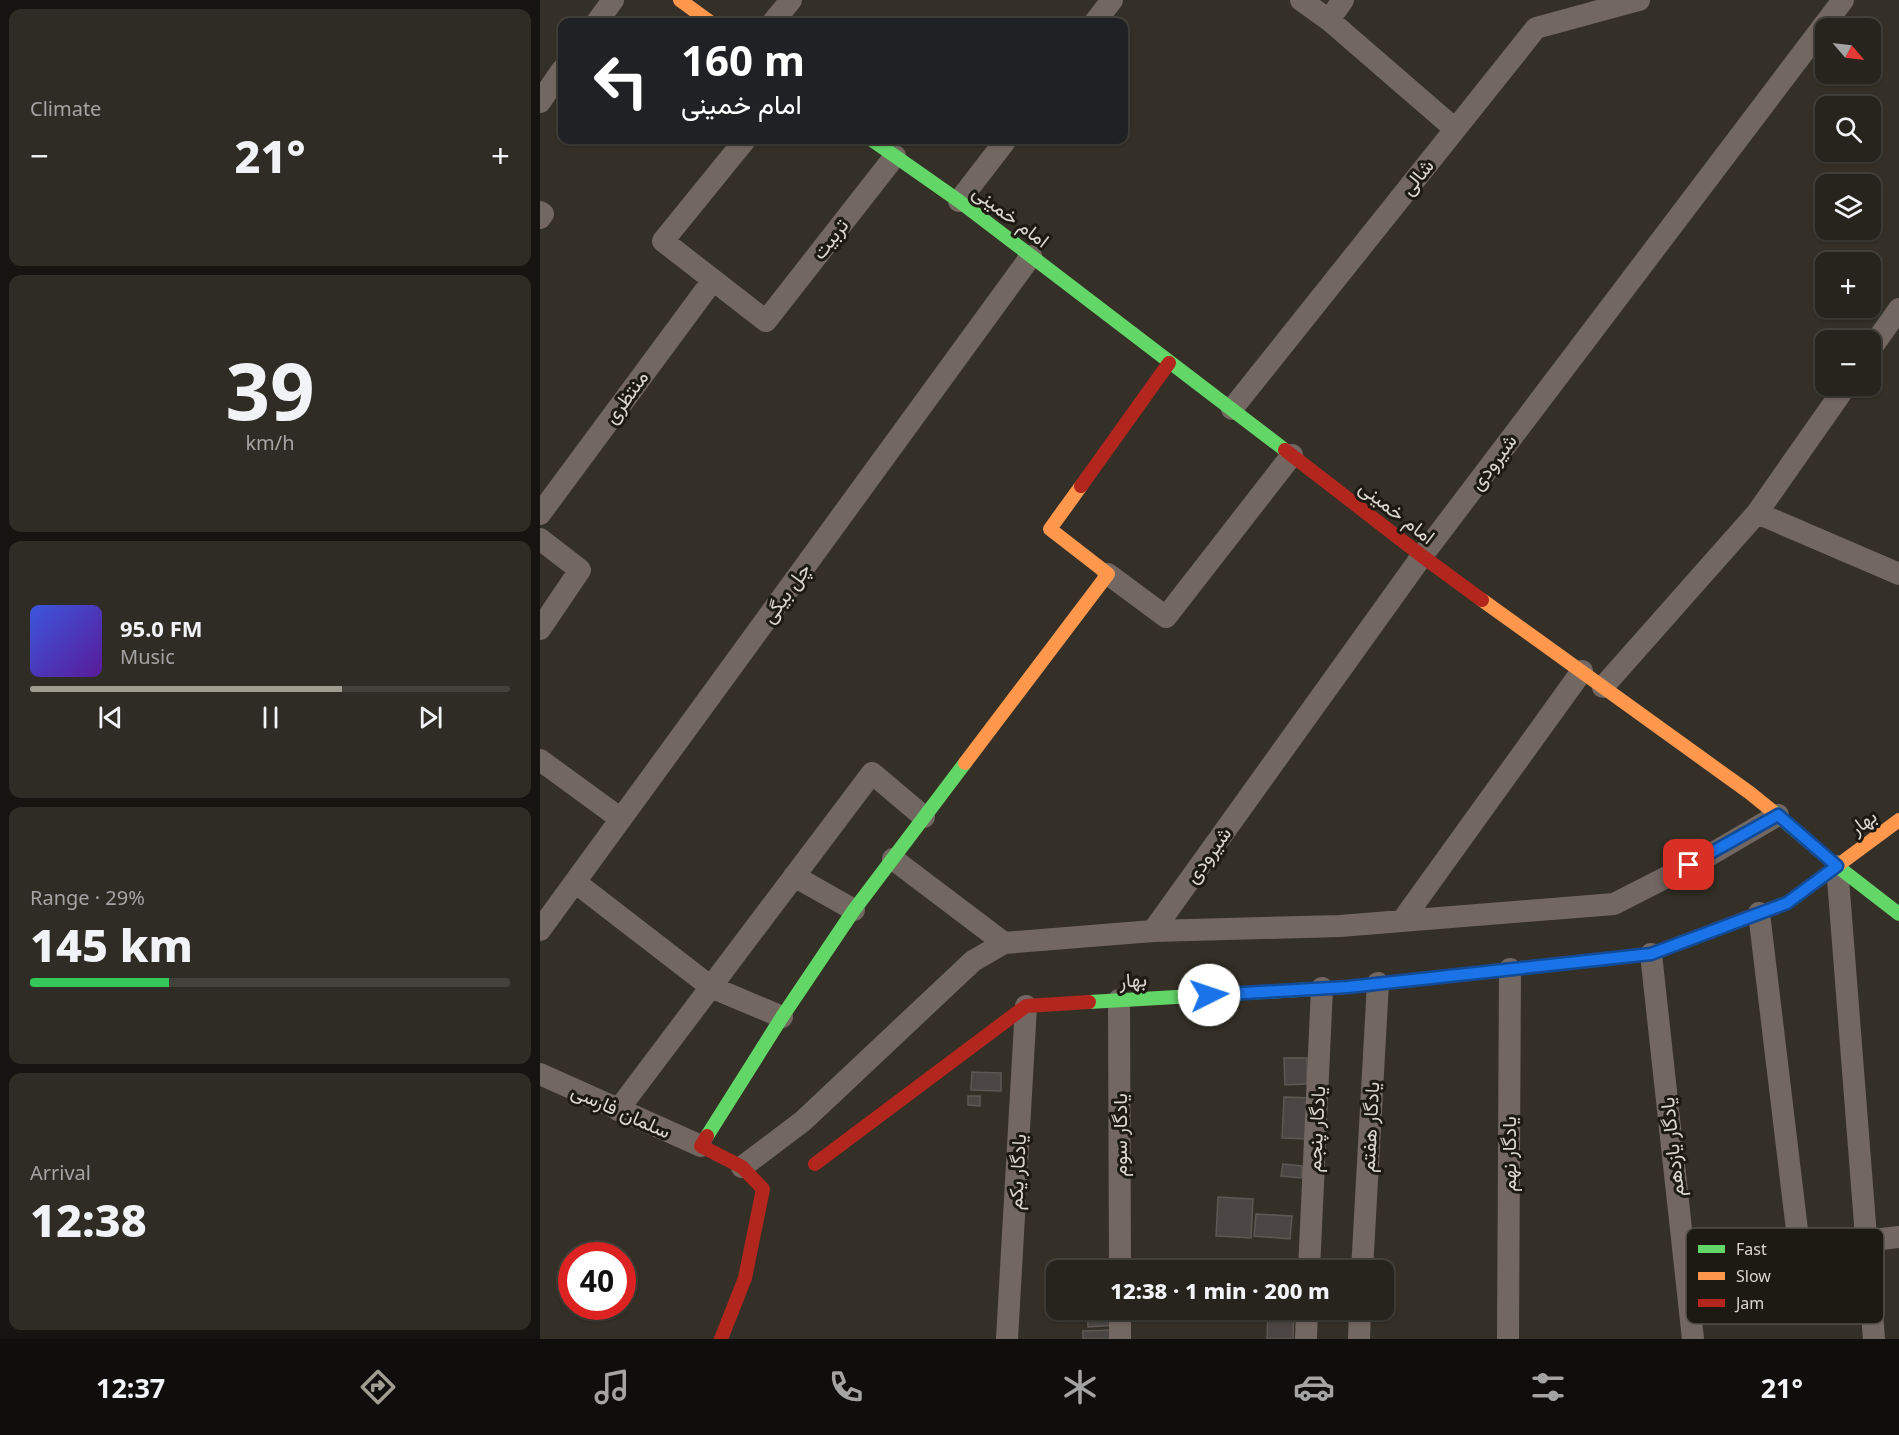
<!DOCTYPE html>
<html lang="en">
<head>
<meta charset="utf-8">
<style>
	:root { --surface:#27241d; --page:#2f2c26; --text:#f1f3f6; --muted:#a4a4a4; --line:#43413b; --accent:#a09c92 }
	body { margin:0; font-family:"Noto Sans",Vazirmatn,sans-serif; background:var(--page); color:var(--text); height:100vh; display:flex; flex-direction:column; font-size:22px; white-space:nowrap }
	* { box-sizing:border-box; margin:0 }
	p { font-size:20px; color:var(--muted) }
	.icon { flex:none; width:33px; height:33px; fill:none; stroke:currentColor; stroke-width:2; stroke-linecap:round; stroke-linejoin:round }
	.map { position:relative; flex:1; overflow:hidden }
	.details { display:flex; flex-direction:column; gap:9px; padding:9px; background:#151410; width:540px }
	.details>* { flex:none }
	.guide { position:absolute; left:18px; top:18px; width:570px; height:126px; border-radius:12px; box-shadow:0 2px 4px #0004,0 0 0 2px var(--line); background:#202124; color:#fff; overflow:hidden }
	.needle { width:39px; rotate:118deg }
	.controls { position:absolute; left:1275px; top:18px; display:grid; gap:12px }
	.controls a { display:grid; place-items:center; width:66px; height:66px; border-radius:12px; background:var(--surface); box-shadow:0 2px 4px #0004,0 0 0 2px var(--line); font-size:30px }
	.speed { position:absolute; left:18px; top:1242px; display:flex; gap:12px; font-size:30px; font-weight:700; text-align:center }
	.speed>* { display:grid; place-content:center; width:78px; height:78px; border-radius:50%; background:var(--surface); box-shadow:0 2px 4px #0004,0 0 0 2px var(--line); line-height:1 }
	.speed .limit { border:9px solid #d22; background:#fff; color:#111 }
	.pin { position:absolute; display:grid; place-items:center; width:51px; height:51px; color:#fff; margin:-26px; border-radius:12px; box-shadow:0 3px 9px #0006 }
	.me { position:absolute; width:66px; margin:-33px; rotate:86deg; stroke-linejoin:round; filter:drop-shadow(0 0 4px #0008) }
	.turn { display:flex; align-items:center; gap:21px; height:126px; padding:0 24px; font-size:27px }
	.turn .icon { width:78px; height:78px; stroke-width:2.5 }
	.turn b { display:block; font-size:42px; line-height:51px }
	.big { font-size:45px; font-weight:800; line-height:1.1 }
	.details .widget { flex:1; display:flex; flex-direction:column; justify-content:center; gap:9px; min-width:0; padding:0 21px; border-radius:12px; background:var(--page) }
	.details .dial { align-items:center; gap:0 }
	.dial b { font-size:78px; line-height:1 }
	.song { display:flex; align-items:center; gap:18px }
	.cover { width:72px; height:72px; border-radius:9px; background:linear-gradient(135deg,hsl(230 70% 55%),hsl(270 70% 35%)) }
	.played { height:6px; border-radius:3px; background:linear-gradient(90deg,var(--accent) 65%,var(--line) 65%) }
	.keys { display:flex; justify-content:space-around; direction:ltr }
	.heat { display:flex; justify-content:space-between; align-items:center; font-size:33px; direction:ltr }
	.charge { height:9px; border-radius:4px; background:linear-gradient(90deg,#34c759 29%,var(--line) 0) }
	.trip { position:absolute; left:506px; top:1260px; width:348px; height:60px; border-radius:12px; background:var(--surface); box-shadow:0 2px 4px #0004,0 0 0 2px var(--line); font-weight:800; line-height:60px; text-align:center }
	.tab-bar { display:flex; height:96px; justify-content:space-around; align-items:center; background:#100e0c; color:var(--muted) }
	.tab-bar .icon { width:42px; height:42px }
	.tab-bar .selected { color:var(--accent) }
	.tab-bar b { font-size:27px; color:var(--text) }
	main { display:flex; flex:1; min-height:0 }
	.map>svg:first-child { display:block }
</style>
</head>
<body>
<main>
<section class="details">
<div class="widget"><p>Climate</p>
<div class="heat"><a>−</a><b class="big">21°</b><a>+</a></div>
</div>
<div class="widget dial"><b>39</b><p>km/h</p></div>
<div class="widget">
<div class="song"><i class="cover"></i><div><b>95.0 FM</b><p>Music</p></div></div>
<div class="played"></div>
<div class="keys"><svg class="icon" aria-label="previous" viewBox="0 0 24 24"><path d="M18 5L8 12l10 7zM5 5v14"/></svg><svg class="icon" aria-label="pause" viewBox="0 0 24 24"><path d="M8 5v14M16 5v14"/></svg><svg class="icon" aria-label="next" viewBox="0 0 24 24"><path d="M6 5l10 7-10 7zM19 5v14"/></svg></div>
</div>
<div class="widget"><p>Range · 29%</p><b class="big">145 km</b><div class="charge"></div></div>
<div class="widget"><p>Arrival</p><b class="big">12:38</b></div>
</section>
<div class="map">
<svg width="1359" height="1339" viewBox="0 0 1359 1339">
	<rect width="100%" height="100%" fill="#343027"/>
	<!-- building -->
	<path fill="#4b4643" stroke="#5c5854" stroke-width="1.5" d="M744,1058H767V1084L745,1085Z
		M432,1072L461,1073V1091L431,1090Z
		M428,1096H440V1106L428,1105Z
		M744,1097L771,1098L769,1139L742,1138Z
		M743,1164L762,1166V1178L741,1176Z
		M678,1197L713,1199L711,1238L676,1236Z
		M716,1214L752,1216L750,1239L714,1236Z
		M622,1262V1270H603V1263Z
		M730,1265L756,1266V1270H730Z
		M547,1310H576L577,1325L548,1327Z
		M728,1310H754L753,1339H727Z
		M574,1330V1339H543V1331Z"/>
	<g fill="none" stroke-linecap="round" stroke-linejoin="round">
		<!-- street -->
		<path stroke="#736762" stroke-width="22" d="M761,0L789,20L915,129
			M789,20L803,0
			M57,22L73,0
			M233,22L251,0
			M555,22L572,0
			M0,102L22,70
			M205,140L123,241L226,321L355,156
			M419,201L466,140
			M0,212L3,214L0,218
			M1330,350L1359,309
			M692,409L996,28L1099,0
			M1217,513L1359,574
			M0,514L173,280
			M0,539L40,570L0,629
			M568,574L626,617L752,455
			M1063,687L1217,513L1306,386
			M0,760L81,819
			M353,859L464,943
			M1297,866L1334,1339
			M254,876L314,910
			M35,882L171,987L242,1017
			M1219,913L1260,1255L1325,1241L1359,1237
			M862,921L1042,671
			M0,930L491,256
			M613,931L882,556L1303,0
			M1111,954L1153,1339
			M579,1000L580,1270
			M0,1074L161,1146
			M78,1110L332,773L384,817
			M202,1167L263,1121L433,961L464,943L613,931L800,926L1074,904L1168,856L1238,815
			M769,1270L782,988
			M822,1270L838,983
			M580,1310V1339
			M467,1339L486,1006
			M766,1339L767,1310
			M819,1339L820,1310
			M968,1339L970,969"/>
		<!-- fast -->
		<path stroke="#63d668" stroke-width="14" d="M332,140L419,201L745,450
			M1231,810L1297,866L1359,914
			M549,1002L776,989
			M167,1136L242,1017L314,910L425,763"/>
		<!-- slow -->
		<path stroke="#ff974d" stroke-width="14" d="M140,0L170,22
			M942,600L1210,793L1231,810
			M425,763L568,574L510,529L541,486
			M1216,914L1247,903L1359,820"/>
		<!-- jam -->
		<path stroke="#b3261e" stroke-width="14" d="M745,450L882,556L942,600
			M541,486L629,363
			M776,989L808,987L1111,954L1216,914
			M167,1136L161,1146L202,1167L223,1189L205,1278L181,1339
			M275,1164L486,1006L549,1002"/>
	</g>
	<g fill="none" stroke-linecap="round" stroke-linejoin="round">
		<!-- route casing -->
		<g stroke="#114b97" stroke-width="15">
			<path id="route" d="M669,995L808,987L1111,954L1247,903L1297,866L1238,815L1149,865"/>
		</g>
		<!-- route -->
		<use href="#route" stroke="#1a73e8" stroke-width="10"/>
	</g>
	<g text-anchor="middle" stroke-width="6" stroke-linejoin="round" paint-order="stroke">
		<!-- street labels -->
		<g font-size="20" fill="#dad6cc" stroke="#1d1a13">
			<text transform="translate(877 177) rotate(-51)" y="7">شالی</text>
			<text transform="translate(471 216) rotate(37)" y="7">امام خمینی</text>
			<text transform="translate(290 239) rotate(-52)" y="7">تربیت</text>
			<text transform="translate(86 397) rotate(-54)" y="7">منتظری</text>
			<text transform="translate(953 462) rotate(-53)" y="7">شیرودی</text>
			<text transform="translate(857 512) rotate(38)" y="7">امام خمینی</text>
			<text transform="translate(246 593) rotate(-54)" y="7">چل بیگی</text>
			<text transform="translate(1323 822) rotate(-37)" y="7">بهار</text>
			<text transform="translate(668 855) rotate(-54)" y="7">شیرودی</text>
			<text transform="translate(593 980) rotate(-4)" y="7">بهار</text>
			<text transform="translate(81 1111) rotate(24)" y="7">سلمان فارسی</text>
			<text transform="translate(830 1127) rotate(-87)" y="7">یادگار هفتم</text>
			<text transform="translate(776 1129) rotate(-87)" y="7">یادگار پنجم</text>
			<text transform="translate(580 1135) rotate(-90)" y="7">یادگار سوم</text>
			<text transform="translate(1132 1147) rotate(-96)" y="7">یادگار یازدهم</text>
			<text transform="translate(969 1154) rotate(-90)" y="7">یادگار نهم</text>
			<text transform="translate(477 1172) rotate(-87)" y="7">یادگار یکم</text>
		</g>
	</g>
	<!-- legend -->
	<rect x="1146" y="1228" width="198" height="96" rx="9" fill="#1d1a13" stroke="#56524a" stroke-width="1.5"/>
	<rect x="1158" y="1245" width="27" height="8" fill="#63d668"/>
	<rect x="1158" y="1272" width="27" height="8" fill="#ff974d"/>
	<rect x="1158" y="1299" width="27" height="8" fill="#b3261e"/>
	<g font-size="16" fill="#dad6cc">
		<text x="1196" y="1255">Fast</text>
		<text x="1196" y="1282">Slow</text>
		<text x="1196" y="1309">Jam</text>
	</g>
</svg>
<div class="controls">
<a><svg class="needle" viewBox="-14 -14 28 28"><path d="M0-13l5 13h-10z" fill="#e53935"/><path d="M0 13l5-13h-10z" fill="#a4a4a4"/></svg></a>
<a><svg class="icon" aria-label="search" viewBox="0 0 24 24"><circle cx="10" cy="10" r="6"/><path d="M15 15l6 6"/></svg></a>
<a><svg class="icon" aria-label="layers" viewBox="0 0 24 24"><path d="M12 4l9 5-9 5-9-5zM3 14l9 5 9-5"/></svg></a>
<a>+</a>
<a>−</a>
</div>
<div class="speed"><div class="limit">40</div></div>
<div class="pin" style="left:1149px;top:865px;background:#d93025"><svg class="icon" aria-label="arrive" viewBox="0 0 24 24"><path d="M6 21V4h12l-3 4 3 4H6"/></svg></div>
<svg class="me" style="left:669px;top:995px" viewBox="-20 -20 40 40"><circle r="19" fill="#fff"/><path d="M0-13L10 11 0 6-10 11z" fill="#1a73e8"/></svg>
<div class="trip">12:38 · 1 min · 200 m</div>
<div class="guide">
<div class="turn"><svg class="icon" aria-label="left" viewBox="0 0 24 24"><path d="M17 20v-9H6M10 6l-5 5 5 5"/></svg><div><b>160 m</b>امام خمینی</div></div>
</div>
</div>
</main>
<nav class="tab-bar">
<b>12:37</b>
<svg class="icon selected" aria-label="directions" viewBox="0 0 24 24"><path d="M12 3l9 9-9 9-9-9zM9 14v-3h6M13 9l2 2-2 2"/></svg>
<svg class="icon" aria-label="music" viewBox="0 0 24 24"><path d="M9 18V5l10-2v13"/><circle cx="6" cy="18" r="3"/><circle cx="16" cy="16" r="3"/></svg>
<svg class="icon" aria-label="phone" viewBox="0 0 24 24"><path d="M5 4h4l2 5-3 2q2 4 5 5l2-3 5 2v4C11 20 4 13 5 4z"/></svg>
<svg class="icon" aria-label="climate" viewBox="0 0 24 24"><path d="M12 3v18M4 7l16 10M4 17L20 7"/></svg>
<svg class="icon" aria-label="car" viewBox="0 0 24 24"><path d="M5 17H2v-5l4-1 3-4h7l3 4 3 1v5h-3M9 17h6M6 11h13"/><circle cx="7" cy="17" r="2"/><circle cx="17" cy="17" r="2"/></svg>
<svg class="icon" aria-label="filters" viewBox="0 0 24 24"><path d="M4 7h16M4 17h16"/><circle cx="9" cy="7" r="2"/><circle cx="15" cy="17" r="2"/></svg>
<b>21°</b>
</nav>
</body>
</html>
